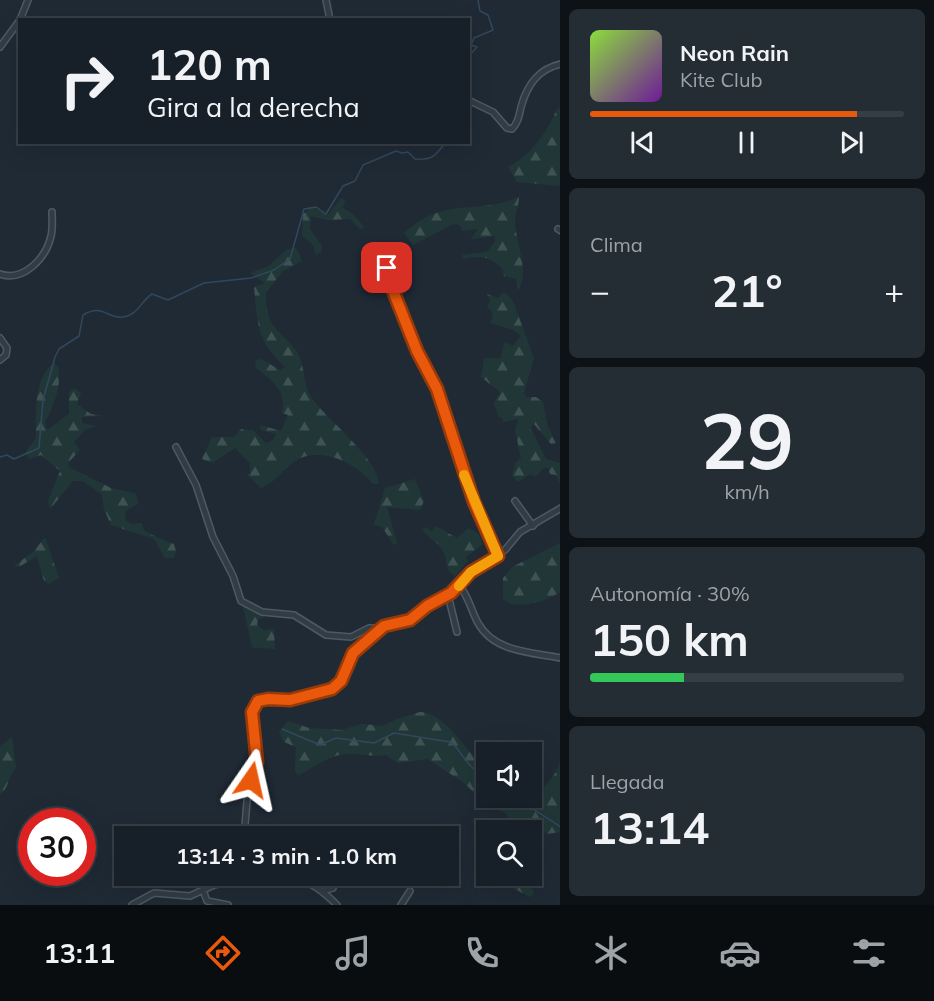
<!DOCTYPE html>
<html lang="es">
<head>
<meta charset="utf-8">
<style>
	:root { --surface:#172028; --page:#242d34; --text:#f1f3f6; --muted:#9ea3a8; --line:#363e45; --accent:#ea580c }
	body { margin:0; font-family:Mulish,sans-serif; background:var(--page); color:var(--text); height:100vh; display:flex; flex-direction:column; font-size:22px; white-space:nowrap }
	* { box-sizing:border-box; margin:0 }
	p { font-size:20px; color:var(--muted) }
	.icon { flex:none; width:33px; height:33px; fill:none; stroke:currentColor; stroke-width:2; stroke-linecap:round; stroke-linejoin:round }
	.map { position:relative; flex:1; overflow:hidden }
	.drawer { display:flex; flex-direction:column; gap:9px; padding:9px; background:#0d1216; width:374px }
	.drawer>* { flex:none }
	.banner { position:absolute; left:18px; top:18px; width:452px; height:126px; border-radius:0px; box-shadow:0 6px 24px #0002,0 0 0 2px var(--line); background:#172028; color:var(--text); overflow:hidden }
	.controls { position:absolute; left:476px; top:742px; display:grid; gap:12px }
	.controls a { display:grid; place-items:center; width:66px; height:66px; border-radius:0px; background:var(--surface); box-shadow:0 6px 24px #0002,0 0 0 2px var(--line); font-size:30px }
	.speed { position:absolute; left:18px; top:808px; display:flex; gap:12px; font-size:30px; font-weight:700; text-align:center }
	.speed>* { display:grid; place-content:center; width:78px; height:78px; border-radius:50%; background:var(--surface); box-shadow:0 6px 24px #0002,0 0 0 2px var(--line); line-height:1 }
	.speed .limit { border:9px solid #d22; background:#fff; color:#111 }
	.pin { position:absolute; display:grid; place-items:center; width:51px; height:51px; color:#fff; margin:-26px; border-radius:12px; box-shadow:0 3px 9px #0006 }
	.me { position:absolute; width:66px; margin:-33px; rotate:11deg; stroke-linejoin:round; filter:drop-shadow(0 0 4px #0008) }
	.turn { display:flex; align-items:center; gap:21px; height:126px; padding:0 30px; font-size:27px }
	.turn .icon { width:78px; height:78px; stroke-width:2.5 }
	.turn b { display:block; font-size:42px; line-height:51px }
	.big { font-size:45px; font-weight:700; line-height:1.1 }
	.drawer .tile { flex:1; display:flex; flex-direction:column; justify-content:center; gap:9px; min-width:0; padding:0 21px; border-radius:9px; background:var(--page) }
	.drawer .dial { align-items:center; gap:0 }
	.dial b { font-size:78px; line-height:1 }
	.song { display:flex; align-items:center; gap:18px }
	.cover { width:72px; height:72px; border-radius:9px; background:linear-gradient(135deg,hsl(90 70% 55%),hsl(280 70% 35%)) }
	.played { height:6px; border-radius:3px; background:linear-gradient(90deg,var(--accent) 85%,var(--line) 85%) }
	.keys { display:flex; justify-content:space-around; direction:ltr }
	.heat { display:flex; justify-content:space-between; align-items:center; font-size:33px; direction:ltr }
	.charge { height:9px; border-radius:4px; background:linear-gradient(90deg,#34c759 30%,var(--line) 0) }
	.trip { position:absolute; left:114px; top:826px; width:345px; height:60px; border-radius:0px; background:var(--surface); box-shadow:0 6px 24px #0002,0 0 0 2px var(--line); font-weight:700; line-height:60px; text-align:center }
	.dock { display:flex; height:96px; justify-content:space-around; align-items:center; background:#090d10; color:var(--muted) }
	.dock .icon { width:42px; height:42px }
	.dock .current { color:var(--accent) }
	.dock b { font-size:27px; color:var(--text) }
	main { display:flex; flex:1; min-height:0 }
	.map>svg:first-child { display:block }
</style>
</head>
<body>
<main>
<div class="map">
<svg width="561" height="905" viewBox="0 0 561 905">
	<defs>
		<pattern id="forest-firs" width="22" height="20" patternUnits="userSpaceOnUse" patternTransform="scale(1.5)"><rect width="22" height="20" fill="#213737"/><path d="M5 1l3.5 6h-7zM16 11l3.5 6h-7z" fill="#3f5252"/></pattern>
	</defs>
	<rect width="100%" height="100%" fill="#1f2a35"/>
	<!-- forest -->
	<path fill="url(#forest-firs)" d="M560,108V186L517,182L508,167C531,156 547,132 557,109Z
		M519,197C519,206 514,216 515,224C516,241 530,275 518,289L516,279L504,276L503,269C490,256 481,255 463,259L462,255L487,252L495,241V236L471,239L478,229L462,231L460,225L453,224L413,245L404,233C445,195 475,216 519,197Z
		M341,198L345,200L343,208L354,215L365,228L360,229L350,219L328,220L311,216L310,229L322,246L321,252L316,255L313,245L302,236L303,214L312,207L328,215Z
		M296,248L302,261L282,272L266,293C265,330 281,329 297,352C305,365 303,384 311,397C326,419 378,458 379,484H373C357,463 318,444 294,462C280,472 278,480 261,488L247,475L250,473V463L235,448L212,463L202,459L212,437H234L241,429L253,430L266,443L272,441L276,434L261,430L260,425L281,431L288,415L282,413C288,390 270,379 255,367L256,360L261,359L280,370L285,367C256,339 258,326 254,287L265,283L250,273L269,266L286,250Z
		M502,293H506L513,301L534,358L524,393L526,397H536L543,402L548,427L556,443L551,444L533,423L531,429L546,459L560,463V483L556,475L550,474L548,468H544L535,477L530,474L518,482L512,476L515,463L521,458L515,430L518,419L503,422L502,417L499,418L494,403L500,392L481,377L484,358H500L505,342L513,346L521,336L513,330L490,323L493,318L491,310L487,308L490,300L487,294L498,298Z
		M54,363L58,366C62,390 53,404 45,423L47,430L69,414V393L74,388L81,393L77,404L91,414L105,416L82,417V423L96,426L85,430L74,442L80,450L68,463L69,467L111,488L135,493L139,503L126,511L125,520L131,524L142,523L144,531C154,535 163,541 174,544L176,551L174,558H165L154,539L111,525L104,509L102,495L83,481H73L50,509L48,501L60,471L41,455L29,459L25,453L36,438C36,417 33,377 54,363Z
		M415,479L424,501L420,510L387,507L397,543L394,545L382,527L374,525L385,488Z
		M436,526L457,538L468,528L478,533L483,544L466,557L468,561L455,576C445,571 448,561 444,553C439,541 428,539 422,529L427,527L431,531Z
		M45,537L59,578L49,584L44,581L37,556L19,567L14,566L34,551Z
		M560,543V592C548,601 514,611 503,599V578L512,567Z
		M243,606L265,617L258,619L257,625L264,630L274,629L275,649L252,647Z
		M420,712C442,712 462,744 477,760L486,763V798H531V795L537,800C542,785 556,778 560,762V832L547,834L541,830L536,820L514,825L505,813L488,806L464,783L428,759L398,763L386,755C369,758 349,750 333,757C321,761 310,770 298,775L295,771L296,747L284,742L279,732L288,721L309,728L341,730L362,724L383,726L397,719Z
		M12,737L16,768C8,776 9,788 0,795V746Z
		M531,867L534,877L530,882L534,894L530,897L511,887L509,876H531Z"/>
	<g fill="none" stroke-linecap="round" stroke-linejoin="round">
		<!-- stream -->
		<path stroke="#32475c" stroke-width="1.5" d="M468,57L477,47L471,45L474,38L493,30L488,15L480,11L478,0
			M0,457L7,455L14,459L39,448L43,400L55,357L59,349L79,336L83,315C103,303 107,319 123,317C138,315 141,301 152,294L168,300L204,283L251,278L274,270L290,259L304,209L316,207L326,214L343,186L355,181L363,165L396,151L402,153L408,152L415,159C433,160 434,157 446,142
			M282,729L320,745L336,738L374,743L394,733L450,742C461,748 465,768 486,776
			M516,798L561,827"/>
		<!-- minor casing -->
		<g stroke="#4f5964" stroke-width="8">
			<path id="minor" d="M326,0L330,20
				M20,20L28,0
				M0,47L20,20
				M468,100L493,112L507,128L512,129C518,123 519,116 521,107C527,85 538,69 561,64
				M558,229L561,231
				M386,259L390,283L417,351L437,389L474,502L498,556
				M0,274C24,282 46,258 51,236C53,229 52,220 52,212
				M0,338L7,348L6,355L0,360
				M176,447L196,485L213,537L233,576L241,601L262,612L294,615L326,635L351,637L369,628H380
				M515,501L533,526
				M459,585C468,595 471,610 478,623C494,652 530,652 561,658
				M448,595L457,632
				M244,837L248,789L257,762L252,712L258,701L268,699L290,700L332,689L341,681L353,653L384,626L410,620L427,606L451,593L471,572L505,550L520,532L561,508
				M283,876C307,879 320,888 337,905
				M214,885L217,876
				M203,890L207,901L228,905
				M323,891L333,888V876
				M132,905L154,893L190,896L214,885L254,876
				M401,905L410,891"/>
		</g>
		<!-- minor -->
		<use href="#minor" stroke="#323c45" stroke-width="5"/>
	</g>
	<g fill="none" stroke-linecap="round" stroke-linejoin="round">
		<!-- route casing -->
		<g stroke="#983908" stroke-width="15">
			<path id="route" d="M251,780L257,762L252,712L258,701L268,699L290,700L332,689L341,681L353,653L384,626L410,620L427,606L451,593L471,572L498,556L474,502L437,389L417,351L390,283L387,268"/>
		</g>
		<!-- route -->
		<use href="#route" stroke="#ea580c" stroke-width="10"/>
		<!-- slow -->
		<path stroke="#f59e0b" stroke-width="10" d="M459,586L471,572L498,556L464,475"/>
	</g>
</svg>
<div class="controls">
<a><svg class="icon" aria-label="sound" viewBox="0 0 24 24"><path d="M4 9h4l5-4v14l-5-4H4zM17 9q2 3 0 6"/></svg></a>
<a><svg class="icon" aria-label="search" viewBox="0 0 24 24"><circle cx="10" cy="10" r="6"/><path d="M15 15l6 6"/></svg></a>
</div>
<div class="speed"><div class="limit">30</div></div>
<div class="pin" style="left:387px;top:268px;background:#d93025"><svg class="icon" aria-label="arrive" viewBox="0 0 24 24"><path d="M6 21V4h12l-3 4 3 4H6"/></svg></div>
<svg class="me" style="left:251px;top:780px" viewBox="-20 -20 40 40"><path d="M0-17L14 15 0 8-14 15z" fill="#ea580c" stroke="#fff" stroke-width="4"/></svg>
<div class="trip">13:14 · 3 min · 1.0 km</div>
<div class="banner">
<div class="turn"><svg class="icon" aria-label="right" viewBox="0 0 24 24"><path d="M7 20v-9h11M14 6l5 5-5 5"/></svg><div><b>120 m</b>Gira a la derecha</div></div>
</div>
</div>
<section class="drawer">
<div class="tile">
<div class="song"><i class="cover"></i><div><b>Neon Rain</b><p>Kite Club</p></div></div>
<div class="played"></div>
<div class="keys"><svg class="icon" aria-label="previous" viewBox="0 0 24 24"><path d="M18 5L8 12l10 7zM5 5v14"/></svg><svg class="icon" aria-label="pause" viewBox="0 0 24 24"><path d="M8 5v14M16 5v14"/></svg><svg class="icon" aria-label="next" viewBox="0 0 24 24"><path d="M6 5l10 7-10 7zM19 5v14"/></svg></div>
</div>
<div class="tile"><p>Clima</p>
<div class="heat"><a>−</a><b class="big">21°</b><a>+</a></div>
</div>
<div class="tile dial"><b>29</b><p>km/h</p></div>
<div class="tile"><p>Autonomía · 30%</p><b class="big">150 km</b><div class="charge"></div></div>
<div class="tile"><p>Llegada</p><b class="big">13:14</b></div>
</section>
</main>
<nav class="dock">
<b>13:11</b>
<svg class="icon current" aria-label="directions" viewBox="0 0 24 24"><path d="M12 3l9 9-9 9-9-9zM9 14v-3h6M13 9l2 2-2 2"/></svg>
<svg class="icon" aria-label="music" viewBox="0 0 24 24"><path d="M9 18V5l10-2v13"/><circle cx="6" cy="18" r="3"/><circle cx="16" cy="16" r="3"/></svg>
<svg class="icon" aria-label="phone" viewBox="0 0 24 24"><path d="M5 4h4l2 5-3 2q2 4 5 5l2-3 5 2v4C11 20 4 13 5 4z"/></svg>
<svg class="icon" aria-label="climate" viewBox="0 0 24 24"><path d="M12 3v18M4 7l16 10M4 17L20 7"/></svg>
<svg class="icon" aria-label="car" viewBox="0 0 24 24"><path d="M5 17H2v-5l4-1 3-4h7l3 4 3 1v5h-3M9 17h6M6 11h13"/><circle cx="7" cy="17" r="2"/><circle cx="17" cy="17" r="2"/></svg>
<svg class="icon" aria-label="filters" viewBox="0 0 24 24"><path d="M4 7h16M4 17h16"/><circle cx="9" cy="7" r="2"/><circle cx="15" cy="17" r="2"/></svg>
</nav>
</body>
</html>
